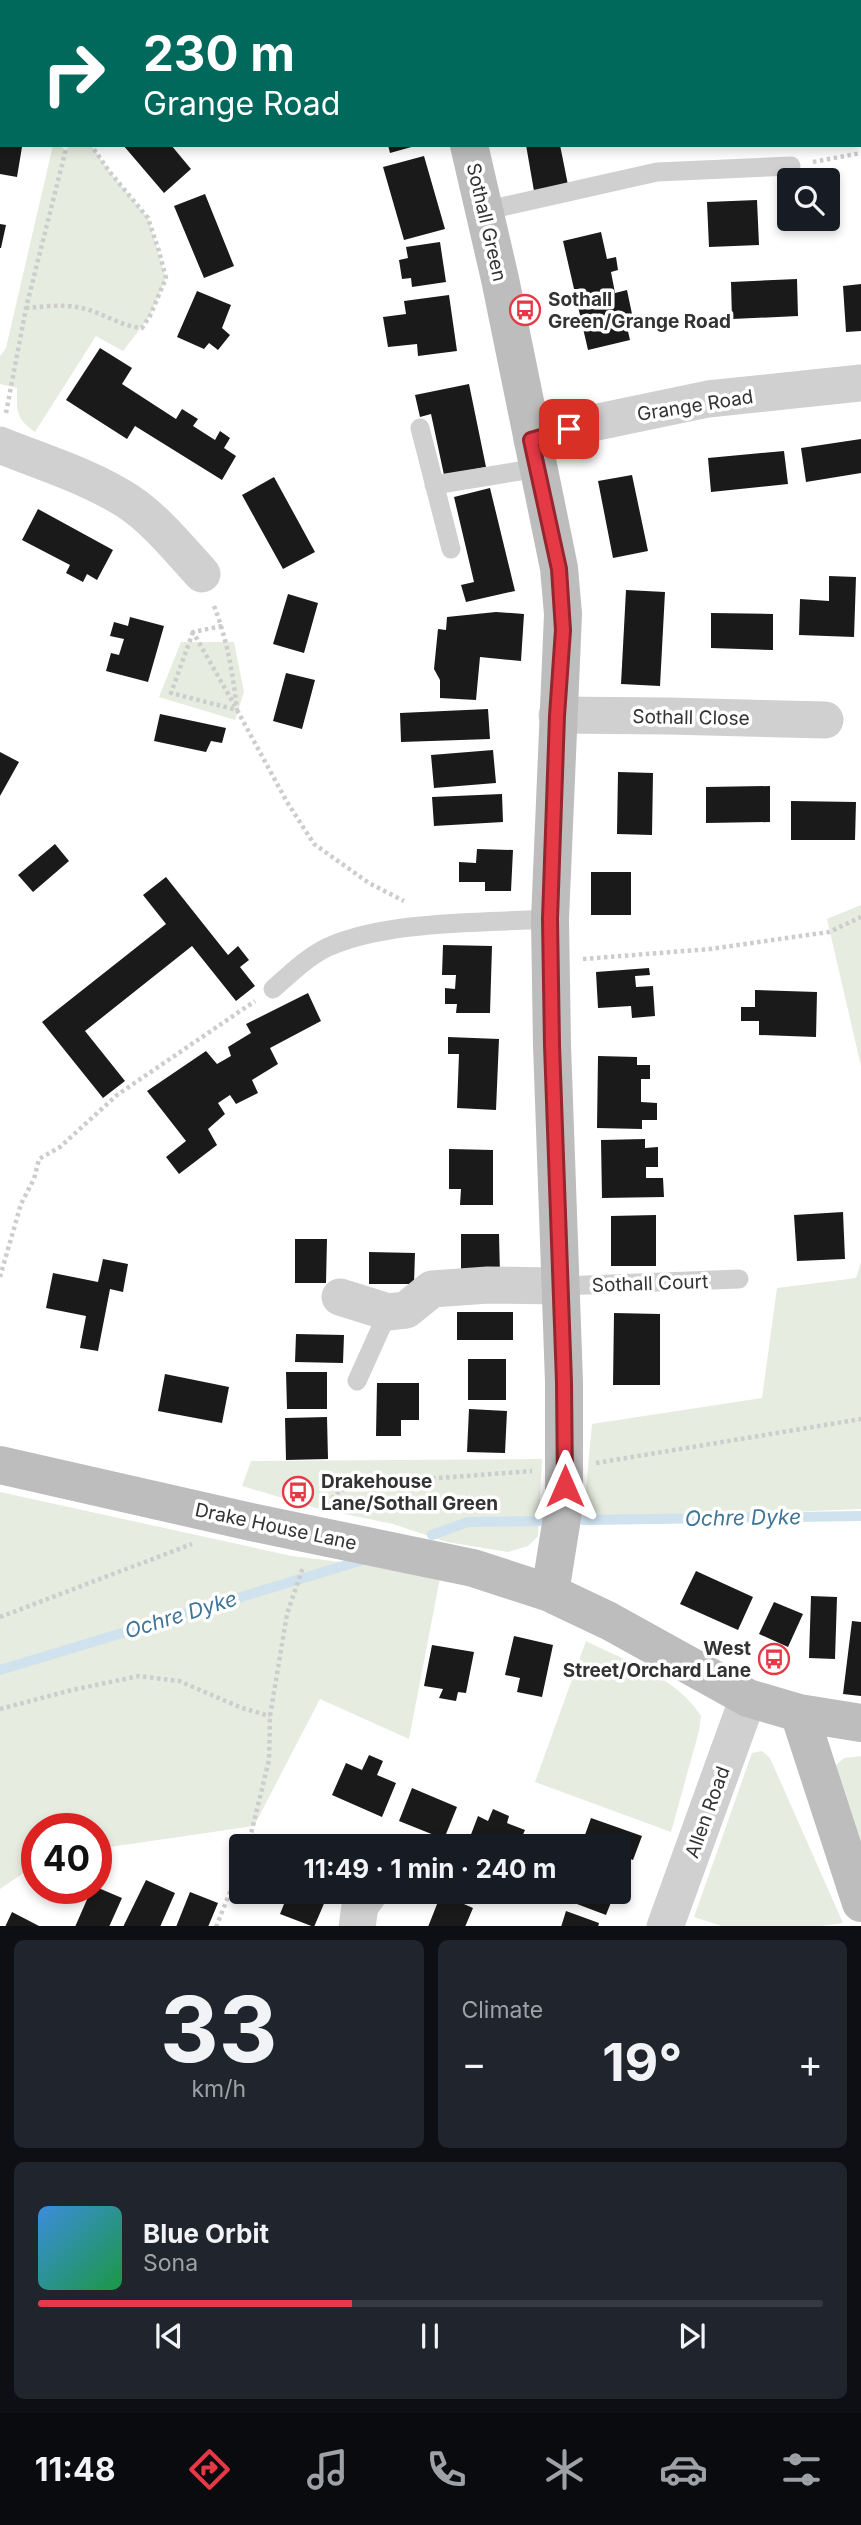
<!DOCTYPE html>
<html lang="en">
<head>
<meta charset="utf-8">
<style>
	:root { --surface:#171b24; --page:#20242c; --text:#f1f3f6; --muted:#9ea1a6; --line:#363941; --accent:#e63946 }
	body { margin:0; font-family:Inter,sans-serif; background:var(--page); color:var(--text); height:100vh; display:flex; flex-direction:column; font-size:26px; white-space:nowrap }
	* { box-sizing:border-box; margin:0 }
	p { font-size:23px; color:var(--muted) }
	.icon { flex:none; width:38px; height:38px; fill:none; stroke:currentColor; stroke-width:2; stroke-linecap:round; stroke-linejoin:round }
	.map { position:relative; height:1926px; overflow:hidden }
	.details { display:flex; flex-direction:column; gap:14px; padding:14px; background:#0d0f14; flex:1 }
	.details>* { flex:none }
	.banner { position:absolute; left:0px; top:0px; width:861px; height:147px; box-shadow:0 4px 10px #0003; background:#00695c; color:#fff; overflow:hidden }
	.tools { position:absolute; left:777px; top:168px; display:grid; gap:14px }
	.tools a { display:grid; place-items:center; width:63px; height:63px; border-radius:7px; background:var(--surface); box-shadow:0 4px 10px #0003; font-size:35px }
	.speed { position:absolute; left:21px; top:1813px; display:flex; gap:14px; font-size:35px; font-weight:700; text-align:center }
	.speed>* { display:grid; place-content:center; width:91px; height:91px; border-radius:50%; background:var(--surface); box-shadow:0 4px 10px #0003; line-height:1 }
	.speed .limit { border:10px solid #d22; background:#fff; color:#111 }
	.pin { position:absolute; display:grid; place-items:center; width:60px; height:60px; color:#fff; margin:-30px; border-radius:14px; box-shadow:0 4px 10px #0006 }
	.me { position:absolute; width:77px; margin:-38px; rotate:0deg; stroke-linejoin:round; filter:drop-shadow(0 0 5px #0008) }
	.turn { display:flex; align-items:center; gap:24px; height:147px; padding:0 28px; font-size:32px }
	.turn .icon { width:91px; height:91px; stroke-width:2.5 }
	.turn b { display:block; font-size:49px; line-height:60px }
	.big { font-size:52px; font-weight:700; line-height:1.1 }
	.details .widget { flex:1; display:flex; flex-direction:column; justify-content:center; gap:10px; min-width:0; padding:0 24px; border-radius:10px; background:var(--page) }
	.details .dial { align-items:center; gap:0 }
	.dial b { font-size:91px; line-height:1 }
	.song { display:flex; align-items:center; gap:21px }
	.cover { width:84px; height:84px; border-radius:10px; background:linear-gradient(135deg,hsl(210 70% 55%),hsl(140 70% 35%)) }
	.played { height:7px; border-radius:4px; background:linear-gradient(90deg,var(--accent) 40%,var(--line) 40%) }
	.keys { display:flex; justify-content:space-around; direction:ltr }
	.heat { display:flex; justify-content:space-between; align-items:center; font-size:38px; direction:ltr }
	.details .tiles { flex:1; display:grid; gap:14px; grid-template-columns:1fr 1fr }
	.widget:last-child { grid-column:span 2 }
	.trip { position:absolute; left:229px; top:1834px; width:402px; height:70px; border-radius:7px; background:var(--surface); box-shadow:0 4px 10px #0003; font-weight:700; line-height:70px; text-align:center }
	.dock { display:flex; height:112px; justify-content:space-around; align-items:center; background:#090b0e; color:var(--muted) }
	.dock .icon { width:49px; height:49px }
	.dock .selected { color:var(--accent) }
	.dock b { font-size:32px; color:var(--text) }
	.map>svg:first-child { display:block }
</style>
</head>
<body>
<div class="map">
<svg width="861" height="1927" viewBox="0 0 861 1927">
	<rect width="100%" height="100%" fill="#fff"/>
	<!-- green -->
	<path fill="#e6ecdf" d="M53,145H60L65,151L72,145H91L109,171L148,218L166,278L150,316L123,351L96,336L35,432C15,418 17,411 17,388L0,384V356L6,348Z
		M181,642H234L244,692L235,720L159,697Z
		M861,905V1066L827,919Z
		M861,1262V1509L583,1520L592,1424L762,1398L777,1288L856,1278Z
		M542,1459L538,1536L528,1546L508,1552L447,1542L393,1524L316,1508L242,1486L251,1461Z
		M0,1492L292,1556L389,1568L440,1578L409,1739L320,1699L254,1826L96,1849V1829H37V1864L0,1889Z
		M586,1641C625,1661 677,1677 701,1716L699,1731L671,1832L535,1782Z
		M762,1751L770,1758L843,1923L813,1927H725L694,1917L752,1753Z
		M861,1756V1847L835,1766L844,1758Z"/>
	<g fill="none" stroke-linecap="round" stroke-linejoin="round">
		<!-- stream -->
		<path stroke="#cfe2ee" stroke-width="10" d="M583,1520L861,1516
			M432,1535L468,1522L539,1521
			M0,1670L363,1560"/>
	</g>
	<!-- building -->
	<path fill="#1a1a1a" d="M0,145L22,147L17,177L0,174Z
		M123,145H171L191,169L164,193Z
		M388,145H415V146L390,153Z
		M526,145H560L568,185L534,191Z
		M424,156L445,229L404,240L383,167Z
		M205,194L234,266L204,278L174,206Z
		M757,200L759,245L709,247L707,202Z
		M0,224L6,225L1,248H0Z
		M601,232L607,259L616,257L618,270L611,272L615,293L627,290L632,314L618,317L620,328L627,327L630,340L588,350L563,241Z
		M440,242L446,282L412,287L411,278L402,279L399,260L408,258L406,247Z
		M797,279L798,316L732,319L731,282Z
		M861,284V331L846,332L843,286Z
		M197,291L231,305L222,328L230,335L218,350L209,343L204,349L177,337Z
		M449,295L457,351L418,356L417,344L388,347L383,317L406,314L404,301Z
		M100,348L132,368L122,384L176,419L182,409L198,419L193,426L215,440L220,431L230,438L224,448L236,456L222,480L135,426L127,439L66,400Z
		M469,384L486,467L444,475L431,414L420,417L415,395Z
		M861,439V473L806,482L801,448Z
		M784,451L788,484L711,492L708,458Z
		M632,475L648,551L613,558L598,481Z
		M274,477L315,552L283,569L242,495Z
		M490,488L515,591L466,602L461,585L474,582L454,497Z
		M38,509L113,550L97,580L87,574L83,582L66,573L70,565L22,540Z
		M829,576L856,577L854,637L799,635L800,599L829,601Z
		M626,590L665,592L660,686L621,684Z
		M288,594L318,603L304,653L273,644Z
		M496,612L524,614L521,661L480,657L476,700L440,698V680L434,669L438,629L446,630L447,617Z
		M711,613L773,614V650L711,648Z
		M130,617L164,626L148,682L106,671L111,653L119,655L124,639L110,636L114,622L128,626Z
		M286,673L315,680L302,729L273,721Z
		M488,709L490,739L401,742L400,713Z
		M160,714L226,728L222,743L211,741L206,752L154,741Z
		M493,750L496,783L434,788L431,755Z
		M0,752L19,762L0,796Z
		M618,772L653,773L652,835L617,834Z
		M770,786V822L706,823V787Z
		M502,794L503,822L434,826L432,797Z
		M791,801L856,802L855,840H791Z
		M55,844L69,861L33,892L18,875Z
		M477,849L513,850L511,891H485V882H459V862L476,863Z
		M591,872H631V915H591Z
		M166,877L228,955L238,946L249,960L240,967L255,986L236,1001L192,946L85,1031L125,1081L103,1098L42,1022L166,924L143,895Z
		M443,945L492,946L490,1013H456L457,1004H445V988L455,989L456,975H442Z
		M649,968L650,975L635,976L636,987L653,986L655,1016L632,1018L631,1006L598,1008L596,972Z
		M755,990L817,992L816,1037L759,1035V1021H741V1007H755Z
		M308,993L321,1021L270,1048L278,1064L252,1080L258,1093L236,1104L230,1095L218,1103L225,1114L208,1129L217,1145L179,1174L166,1157L186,1141L147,1091L206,1051L217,1064L231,1056L228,1047L251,1033L246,1024Z
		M448,1037L499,1039L496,1110L457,1108L459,1054H448Z
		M598,1056L637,1057V1065H650V1079H641V1102L657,1103V1120H642V1129L597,1128Z
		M645,1139V1148L658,1147V1167H646V1178H663L664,1197L602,1198L601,1140Z
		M449,1149L493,1150V1205H460L461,1189H449Z
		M843,1212L845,1259L797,1261L794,1215Z
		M656,1215V1266H611V1216Z
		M461,1234H499L500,1275H461Z
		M295,1239H327L326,1283H295Z
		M369,1252L415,1253L414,1284H369Z
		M103,1259L128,1264L123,1292L110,1289L98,1351L80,1348L86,1316L46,1308L53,1273L98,1282Z
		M457,1312H513V1340H457Z
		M614,1313L660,1314V1385H613Z
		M296,1334L344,1335L343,1363L295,1362Z
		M468,1359H506V1400H468Z
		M286,1372H327V1409H287Z
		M165,1374L229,1387L222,1423L158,1411Z
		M377,1383H419V1420H401V1436H376Z
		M469,1409L507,1411L505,1453L467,1452Z
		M327,1417L328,1459L286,1460L285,1418Z
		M696,1571L753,1597L738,1630L680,1604Z
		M811,1596L837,1597L835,1659L809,1658Z
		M774,1602L803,1614L788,1647L759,1634Z
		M852,1621L861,1622V1696L843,1694Z
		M514,1636L553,1645L542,1697L517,1692L520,1678L505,1675Z
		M432,1645L474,1652L466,1693L458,1692L456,1701L439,1698L443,1689L424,1686Z
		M369,1755L383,1761L377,1775L396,1783L382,1817L332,1795L346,1763L362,1770Z
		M412,1788L457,1807L444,1839L399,1821Z
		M493,1809L509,1816L507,1823L525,1830L518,1846L467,1845L478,1816L488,1821Z
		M591,1818L642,1836L633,1860L620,1855V1846H581Z
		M146,1880L175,1893L160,1927H123Z
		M96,1887L122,1898L109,1927H75L92,1888Z
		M190,1892L218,1903L208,1927H176Z
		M277,1892H329L314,1927L280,1914L284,1904L273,1899Z
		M572,1892H615L606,1915L569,1901Z
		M441,1894L473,1908L465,1927H428Z
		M566,1911L599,1923L598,1927H561Z
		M12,1912L41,1927H5Z"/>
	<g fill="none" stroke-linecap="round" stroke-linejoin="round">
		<!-- path -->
		<path stroke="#cdcdcd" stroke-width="4.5" stroke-dasharray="3.5 3.5" stroke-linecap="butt" d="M813,162L861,153
			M26,308C42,307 61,304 77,307C101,311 119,326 142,328L150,316L166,278L159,251L148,218L109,171L91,145
			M6,413L26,308L67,145
			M214,606C227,639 233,674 237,710
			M222,626L193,632L235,706
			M193,632L171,693L237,710L287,802L314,844L369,883L404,901
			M583,959L710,949L829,932L861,917
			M0,1277L21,1204L34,1179L39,1159L60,1147L117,1095L255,1001
			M596,1463L861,1419
			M327,1504L340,1490L386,1482L532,1471
			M0,1617L192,1544
			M0,1709L72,1690L139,1676L179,1681L242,1708L270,1716
			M248,1846L269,1760L270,1716L287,1614L303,1567
			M216,1927L242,1862"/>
		<!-- lane -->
		<path stroke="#d0d0d0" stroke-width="19" d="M483,211L657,172L791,166
			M420,428L451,549
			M434,485L538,468
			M273,989C290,974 307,957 328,947C388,920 484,923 550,919
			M561,1286L739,1279
			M357,1381L388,1312"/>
		<!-- street -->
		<path stroke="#d0d0d0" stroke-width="37" d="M0,65L2,66
			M532,440L588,424L708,399L861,383
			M0,445C44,463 89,476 129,502C157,521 179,549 202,574
			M557,715L669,716L825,720
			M340,1297L388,1312L406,1310L432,1289L488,1285L561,1286
			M357,1927L360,1906L370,1892
			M665,1927L748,1698"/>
		<!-- secondary -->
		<path stroke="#bdbdbd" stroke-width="38" d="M441,0L442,2
			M469,145L500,279L559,568L563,614L550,919L552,1045L564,1382V1505L550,1593
			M0,1465L251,1522L473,1568L550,1593L609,1621L748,1698L799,1713L861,1723
			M799,1713L861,1903"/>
	</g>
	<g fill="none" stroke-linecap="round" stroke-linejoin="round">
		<!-- route casing -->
		<g stroke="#96252e" stroke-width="18">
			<path id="route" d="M565,1486L564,1382L552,1045L550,919L557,716L563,630L559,569L531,440L569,429"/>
		</g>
		<!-- route -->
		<use href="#route" stroke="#e63946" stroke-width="12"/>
	</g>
	<!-- icons -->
	<defs>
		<g id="bus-ring" transform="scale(1.575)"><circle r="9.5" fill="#fff" stroke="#e63946" stroke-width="1.5"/><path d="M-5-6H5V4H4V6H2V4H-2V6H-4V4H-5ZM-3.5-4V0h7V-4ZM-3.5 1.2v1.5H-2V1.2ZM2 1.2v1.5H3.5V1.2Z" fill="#e63946"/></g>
	</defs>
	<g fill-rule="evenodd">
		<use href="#bus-ring" x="525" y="310"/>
		<use href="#bus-ring" x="298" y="1492"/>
		<use href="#bus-ring" x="774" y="1659"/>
	</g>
	<g text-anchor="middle" stroke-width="7" stroke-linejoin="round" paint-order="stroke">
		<!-- street labels -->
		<g font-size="19" fill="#333" stroke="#fff">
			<text transform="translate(487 222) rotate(77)" y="7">Sothall Green</text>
			<text transform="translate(695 405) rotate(-9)" y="7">Grange Road</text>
			<text transform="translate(691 717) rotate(1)" y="7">Sothall Close</text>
			<text transform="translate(650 1283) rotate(-2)" y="7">Sothall Court</text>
			<text transform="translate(276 1526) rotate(12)" y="7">Drake House Lane</text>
			<text transform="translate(707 1812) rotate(-70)" y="7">Allen Road</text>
		</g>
		<!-- poi labels -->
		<g font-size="19" font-weight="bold" fill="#333" stroke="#fff" text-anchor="start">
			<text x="548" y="306">Sothall<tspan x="548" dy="22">Green/Grange Road</tspan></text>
			<text x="321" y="1488">Drakehouse<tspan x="321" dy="22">Lane/Sothall Green</tspan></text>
			<text x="751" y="1655" text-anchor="end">West<tspan x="751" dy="22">Street/Orchard Lane</tspan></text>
		</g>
		<!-- water labels -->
		<g font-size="21" font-style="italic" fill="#3f7597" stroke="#fff">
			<text transform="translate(743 1518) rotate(-1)" y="7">Ochre Dyke</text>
			<text transform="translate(181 1615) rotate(-17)" y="7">Ochre Dyke</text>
		</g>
	</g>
</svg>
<div class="tools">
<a><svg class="icon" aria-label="search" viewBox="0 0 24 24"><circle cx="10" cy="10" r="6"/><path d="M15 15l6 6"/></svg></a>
</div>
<div class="speed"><div class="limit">40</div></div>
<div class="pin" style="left:569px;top:429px;background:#d93025"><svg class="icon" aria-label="arrive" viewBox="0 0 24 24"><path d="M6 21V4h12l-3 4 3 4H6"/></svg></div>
<svg class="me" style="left:565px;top:1486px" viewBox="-20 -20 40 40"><path d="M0-17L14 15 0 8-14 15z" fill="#e63946" stroke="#fff" stroke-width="4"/></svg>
<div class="trip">11:49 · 1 min · 240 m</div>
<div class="banner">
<div class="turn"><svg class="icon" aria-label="right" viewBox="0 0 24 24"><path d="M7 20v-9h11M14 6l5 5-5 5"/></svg><div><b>230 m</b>Grange Road</div></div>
</div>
</div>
<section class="details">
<div class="tiles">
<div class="widget dial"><b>33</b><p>km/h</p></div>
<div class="widget"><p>Climate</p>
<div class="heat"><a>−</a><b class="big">19°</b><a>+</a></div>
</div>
<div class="widget">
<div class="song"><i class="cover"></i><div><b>Blue Orbit</b><p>Sona</p></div></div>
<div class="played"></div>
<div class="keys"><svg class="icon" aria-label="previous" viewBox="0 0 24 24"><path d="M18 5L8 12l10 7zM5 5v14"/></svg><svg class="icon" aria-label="pause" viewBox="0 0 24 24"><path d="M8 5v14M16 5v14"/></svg><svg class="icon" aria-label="next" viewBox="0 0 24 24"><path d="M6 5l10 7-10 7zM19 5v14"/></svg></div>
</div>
</div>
</section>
<nav class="dock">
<b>11:48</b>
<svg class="icon selected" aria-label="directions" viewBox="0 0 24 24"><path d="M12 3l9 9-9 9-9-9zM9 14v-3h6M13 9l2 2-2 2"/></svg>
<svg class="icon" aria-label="music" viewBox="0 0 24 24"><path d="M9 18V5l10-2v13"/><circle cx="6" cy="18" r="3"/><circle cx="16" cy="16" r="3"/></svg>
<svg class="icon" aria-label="phone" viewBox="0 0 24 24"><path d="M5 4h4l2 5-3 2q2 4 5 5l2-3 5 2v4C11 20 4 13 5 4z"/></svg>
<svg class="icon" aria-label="climate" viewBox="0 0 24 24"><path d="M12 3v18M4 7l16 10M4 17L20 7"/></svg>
<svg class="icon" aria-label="car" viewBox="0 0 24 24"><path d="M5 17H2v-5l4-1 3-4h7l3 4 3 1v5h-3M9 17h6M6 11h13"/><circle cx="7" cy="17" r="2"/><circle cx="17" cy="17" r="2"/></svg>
<svg class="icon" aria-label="filters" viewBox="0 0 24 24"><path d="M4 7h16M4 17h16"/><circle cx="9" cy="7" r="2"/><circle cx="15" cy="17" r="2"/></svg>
</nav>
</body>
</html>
